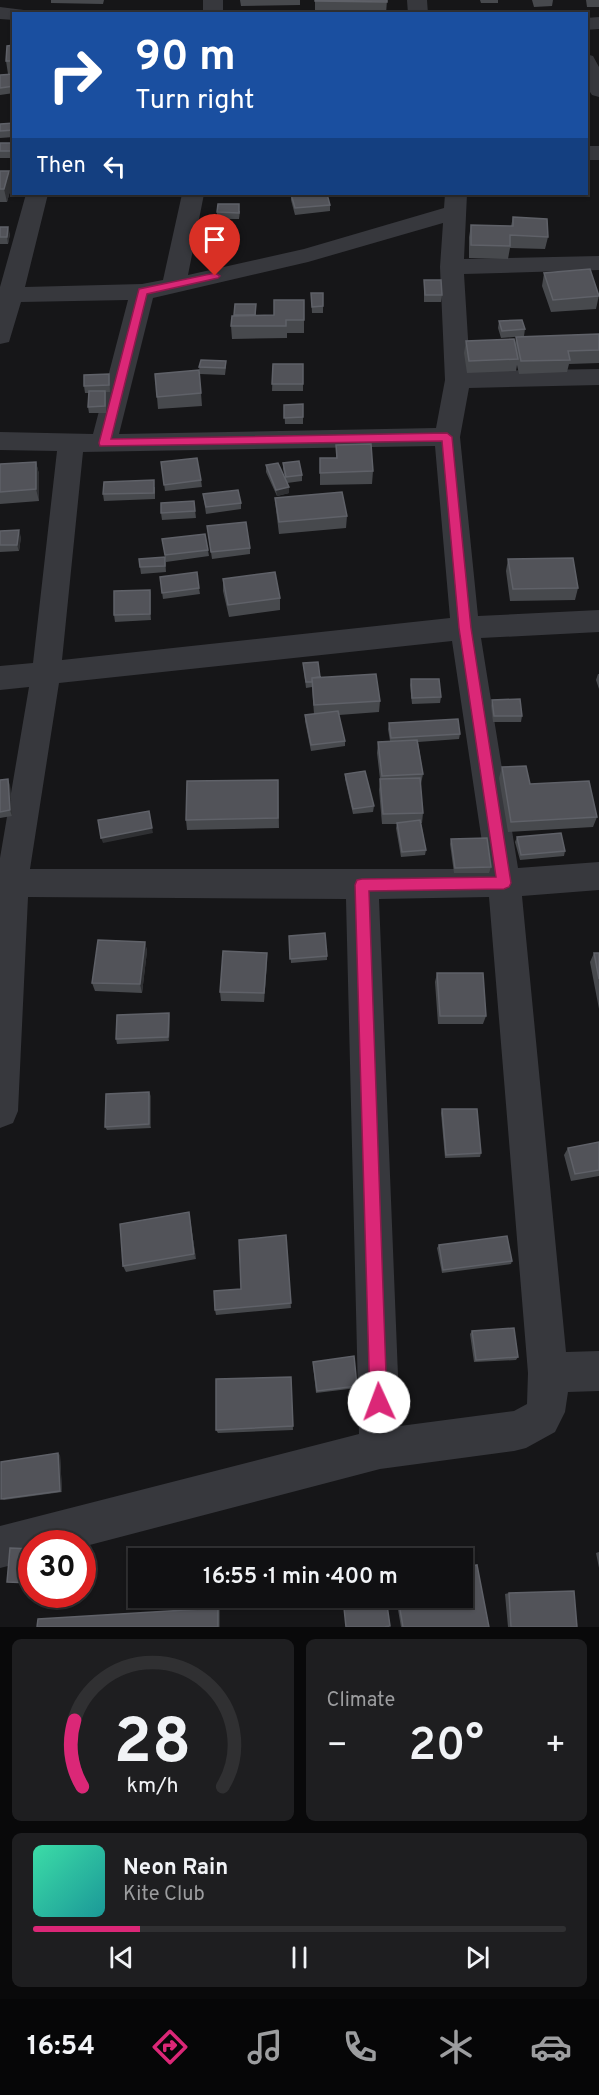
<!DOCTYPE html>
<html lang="en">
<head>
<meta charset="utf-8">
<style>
	:root { --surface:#101012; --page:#1e1e20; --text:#f1f3f6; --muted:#9c9d9f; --line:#303032; --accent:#db2777 }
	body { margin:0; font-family:Overpass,sans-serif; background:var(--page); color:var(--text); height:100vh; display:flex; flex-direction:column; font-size:22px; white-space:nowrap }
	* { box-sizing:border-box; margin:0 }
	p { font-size:20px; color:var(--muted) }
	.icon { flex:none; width:33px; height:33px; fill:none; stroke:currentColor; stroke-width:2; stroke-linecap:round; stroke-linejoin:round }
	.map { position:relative; height:1627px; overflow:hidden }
	.side { display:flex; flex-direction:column; gap:12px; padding:12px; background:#09090a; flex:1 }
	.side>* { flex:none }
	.hud { position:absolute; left:12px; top:12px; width:576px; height:183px; border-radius:0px; box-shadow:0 2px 4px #0004,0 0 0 2px var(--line); background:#1a4fa0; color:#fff; overflow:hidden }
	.speed { position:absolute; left:18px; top:1530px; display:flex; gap:12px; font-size:30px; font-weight:700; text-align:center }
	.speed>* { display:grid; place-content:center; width:78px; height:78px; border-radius:50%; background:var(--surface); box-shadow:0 2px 4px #0004,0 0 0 2px var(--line); line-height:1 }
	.speed .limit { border:9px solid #d22; background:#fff; color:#111 }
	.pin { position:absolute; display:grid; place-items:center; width:51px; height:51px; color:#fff; margin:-62px -26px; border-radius:50% 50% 50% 0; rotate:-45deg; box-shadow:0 0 6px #0007 }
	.pin .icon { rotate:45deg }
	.me { position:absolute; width:66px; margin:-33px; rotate:358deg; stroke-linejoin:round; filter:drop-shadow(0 0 4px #0008) }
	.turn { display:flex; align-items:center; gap:21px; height:126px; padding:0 24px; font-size:27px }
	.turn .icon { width:78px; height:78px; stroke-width:2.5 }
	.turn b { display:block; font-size:42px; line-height:51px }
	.then { display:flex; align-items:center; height:57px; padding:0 24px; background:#0003; gap:12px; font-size:22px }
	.big { font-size:45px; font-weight:600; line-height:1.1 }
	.side .tile { flex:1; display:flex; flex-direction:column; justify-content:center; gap:9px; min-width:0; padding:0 21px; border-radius:9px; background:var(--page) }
	.side .dial { align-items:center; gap:0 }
	.dial svg { height:156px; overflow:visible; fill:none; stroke:var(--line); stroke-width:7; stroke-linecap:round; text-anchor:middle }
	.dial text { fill:var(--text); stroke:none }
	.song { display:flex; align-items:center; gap:18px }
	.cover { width:72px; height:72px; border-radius:9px; background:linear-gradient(135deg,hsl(160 70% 55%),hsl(180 70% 35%)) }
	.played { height:6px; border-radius:3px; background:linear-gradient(90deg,var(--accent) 20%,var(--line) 20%) }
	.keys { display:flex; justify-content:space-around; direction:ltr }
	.heat { display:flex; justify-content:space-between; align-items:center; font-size:33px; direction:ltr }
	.side .tiles { flex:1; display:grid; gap:12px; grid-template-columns:1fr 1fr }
	.tile:last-child { grid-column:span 2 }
	.trip { position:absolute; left:128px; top:1548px; width:345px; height:60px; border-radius:0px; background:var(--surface); box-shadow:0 2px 4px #0004,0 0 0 2px var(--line); font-weight:600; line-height:60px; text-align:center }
	.menu { display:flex; height:96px; justify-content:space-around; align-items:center; background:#060607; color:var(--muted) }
	.menu .icon { width:42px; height:42px }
	.menu .on { color:var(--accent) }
	.menu b { font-size:27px; color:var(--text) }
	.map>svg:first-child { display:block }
</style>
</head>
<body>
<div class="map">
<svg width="599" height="1627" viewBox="0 0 599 1627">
	<rect width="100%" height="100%" fill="#161618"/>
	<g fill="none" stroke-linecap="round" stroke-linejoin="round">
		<!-- minor -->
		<path fill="#37383d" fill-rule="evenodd" d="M203,0H223V14H203Z
			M407,0H427L428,14H408Z
			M0,7L24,10L27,14H14V20L0,19Z
			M599,17V29L586,30V18Z
			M586,54L593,56L599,67V97L592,95L586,86Z
			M586,146H599V160H586Z
			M26,194H48L25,287L142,284L163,280L182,194H204L188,275L304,249L444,208L445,194H467L464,259L599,256V270L464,274L470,371L599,369V385L469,388L460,437L478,616L599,610V632L481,638L518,868L599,862V890L522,896L566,1352L599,1351V1391L568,1392L565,1412L555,1432L526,1448L514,1451L380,1469L82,1547V1544H32V1560L0,1568V1526L359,1434L346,899L28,897L18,1111L13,1123L0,1128V858L29,687L0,690V666L33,663L57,451L0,450V432L93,434L128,300L21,302L9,342L0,344V287ZM443,223L440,267L445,380L436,428L119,434L153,298L308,262ZM435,446L450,618L62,660L83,452ZM452,641L486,869H30L59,683ZM489,897L528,1373L527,1404L514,1411L400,1426L379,899Z"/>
	</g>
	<!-- wall -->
	<path fill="#47494d" d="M51,0H104L103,4L51,3Z
		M240,0H300V5L241,6Z
		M315,0H387L386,14H315Z
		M480,0H498V3H481Z
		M532,0H553L552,6L534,7Z
		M586,0H599V7H587Z
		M14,45V74H8L6,61Z
		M14,74V93L0,95V75Z
		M14,123V137L0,138V124Z
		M0,143H13L14,152L13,158H0Z
		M0,171H9L12,184L7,202H0Z
		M291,194L330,205V211L295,215L291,200Z
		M240,211L239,219H217V212Z
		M513,217L548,237L545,249L510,248L508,259L469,258V237L471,225L511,226Z
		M0,227L10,234L8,244H0Z
		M544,273L599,295L596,309L551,312L542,286Z
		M424,280L442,295L441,302H424Z
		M311,293H323V313H312Z
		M304,300V333H287V338L232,339L231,326L256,311V316L274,315Z
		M499,321L525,329L524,336L501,338L498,328Z
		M599,334V363L569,364L567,372L519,374L517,365L516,371L467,373L464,353L466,341L515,344L516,337Z
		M226,361V367L225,375L200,374L199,367Z
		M273,364H303V391H272Z
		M109,374L110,392H106V413H89L88,407L89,393H85L84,386Z
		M155,374L201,393L202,406L158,409Z
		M303,404V424H285L284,405Z
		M336,445L373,471L372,484L320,485V458H336Z
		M36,462L39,474V501L0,504V464Z
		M161,462L201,480L202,487L165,491Z
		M283,463L302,475V481L287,483L289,493L277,496L266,472V465L285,478L283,469Z
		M155,487V499L104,501L103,494Z
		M203,494L241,503V509L206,514Z
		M275,498L347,516L346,528L279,534L276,510Z
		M194,501L196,518L162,520L161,513Z
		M207,526L250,548V554L212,559Z
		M0,531L21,537L19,551L0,552Z
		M162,539L208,550L209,556L166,562Z
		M165,557L166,572L141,574L140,567Z
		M508,559L578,588L575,600L510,601L506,571Z
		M160,577L199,588L200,594L163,599Z
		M223,579L280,598V610L229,617L223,591Z
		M150,590L151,596V620L115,622L114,615Z
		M303,663L320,677L380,701L379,712L339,715L345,741V746L311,751L305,721V715L314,714L312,687L306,688Z
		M598,674H599V689L596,680Z
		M411,679L441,697L440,703L412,704L410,685Z
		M492,700L522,716L521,722H493L491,706Z
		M389,723L460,734L459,739L418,742L423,774L421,784H420L423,813L422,823H421L426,850L425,855L401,857L396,828L397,824H382L379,790L380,779L377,753L378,742L390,741L388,729Z
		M502,767L530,784L597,817L593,827L508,832L499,778Z
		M345,774L374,806L373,812L353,814L345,779Z
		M0,780L10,785L12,816L0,818Z
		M278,780L279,828L187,830L186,820Z
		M517,837L565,851L564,856L520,860L515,842Z
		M451,839L491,867L489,873H454L450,844Z
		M289,936L327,956V960L291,963Z
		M145,942L147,951L142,993L95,991L92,983Z
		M594,953H599V1009L590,962Z
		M267,962L264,1002L221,1001L220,992Z
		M437,973L486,1016L483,1024H438L435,982Z
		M169,1013L170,1018L169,1041L117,1044L116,1039Z
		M151,1096V1128L107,1130L105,1127Z
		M442,1109L481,1153L480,1157L445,1158L441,1113Z
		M599,1142V1176L571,1181L564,1155L568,1148Z
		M190,1219L196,1259L126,1272L123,1266Z
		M286,1235L291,1308L216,1315L215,1310L241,1289Z
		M439,1245L512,1261L511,1264L442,1273L437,1248Z
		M472,1331L518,1357L516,1360L474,1362L470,1334Z
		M313,1364L357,1386V1388L316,1393Z
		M291,1377L293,1430L218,1433L216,1430Z
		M60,1455L62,1492L4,1500L1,1499Z
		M599,1552V1568L596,1553Z
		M509,1593L577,1627H508L505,1594Z
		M396,1598H462L489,1627H401Z"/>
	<!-- shaded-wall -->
	<path fill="#2f3033" d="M13,143L14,152L13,158L11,151Z
		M9,171L12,184L7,202L4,189Z
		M8,227L10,234L8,244L7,237Z
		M36,462L39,474V501L36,489Z
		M289,487V493L277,496L276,490Z
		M19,530L21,537L19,551L17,545Z
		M150,590L151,596V620L150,614Z
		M8,779L10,785L12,816L10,810Z
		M152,828L153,833L103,843L101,838Z
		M145,942L147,951L142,993L140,984Z
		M267,953V962L264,1002V993Z
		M169,1013L170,1018L169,1041L168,1037Z
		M149,1092L151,1096V1128L149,1124Z
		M189,1212L190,1219L196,1259L194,1254Z
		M58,1453L60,1455L62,1492L60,1491Z
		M218,1608L220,1609V1627H218Z"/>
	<!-- building -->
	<path fill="#525359" stroke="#5f6168" stroke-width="1.5" d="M315,0H387V2L315,1Z
		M540,11H552L553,14H540Z
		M14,45V61H6L7,46Z
		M14,74V86L0,88V75Z
		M14,123V130L0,131V124Z
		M0,143H13L11,151H0Z
		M0,171H9L4,189H0Z
		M291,194H327L330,205L295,208Z
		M218,204H239V213L217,212Z
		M513,217L547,219L548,237L510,235V246L471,245V225L513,226Z
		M0,227H8L7,237H0Z
		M590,269L599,296L553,300L544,273Z
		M424,280H441L442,295H425Z
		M311,293H323V306L312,307Z
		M274,300H304V320H286V326H231L232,316L274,315Z
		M235,304H256L255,315H234Z
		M522,320L525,329L502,331L499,321Z
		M599,334V350L568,351L570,360L521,361L516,337Z
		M514,339L518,359L469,361L466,341Z
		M201,360L226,361L225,368L199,367Z
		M273,364H303V384H272Z
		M199,370L201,393L157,397L155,374Z
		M109,374V385L84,386V375Z
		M89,391H105V406L88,407Z
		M303,404V417L284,418V405Z
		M371,444L373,471L320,473V458H337L336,445Z
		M197,458L201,480L164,485L161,462Z
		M299,461L302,475L286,477L283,463Z
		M36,462V489L0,492V464Z
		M278,463L289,487L276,490L266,465Z
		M154,480V493L103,494L104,482Z
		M238,490L241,503L206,507L203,494Z
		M342,492L347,516L279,522L275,498Z
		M194,501L195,511L161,513V503Z
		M246,522L250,548L211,552L207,526Z
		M19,530L17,545H0V531Z
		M205,534L208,550L165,555L162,539Z
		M165,557V566L140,567L139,559Z
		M573,558L578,588L513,589L508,559Z
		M197,572L199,588L162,593L160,577Z
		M275,572L280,598L228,605L223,579Z
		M150,590V614L114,615V591Z
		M318,662L320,677L312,678V682H306L303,663Z
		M376,674L380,701L314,705L312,678Z
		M411,679H439L441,697L412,698Z
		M520,699L522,716H494L492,700Z
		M338,711L345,741L311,745L305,715Z
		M458,719L460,734L391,738L389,723Z
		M417,740L423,774L382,776L378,742Z
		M526,766L530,784L589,781L597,817L511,822L502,767Z
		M365,771L374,806L353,809L345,774Z
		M420,778L423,813L383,814L380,779Z
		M8,779L10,810L0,812V780Z
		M278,780V818L186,820L187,781Z
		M149,811L152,828L101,838L98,820Z
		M420,820L426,850L402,852L397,823Z
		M561,833L565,851L521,855L517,837Z
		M487,838L491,867L455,868L451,839Z
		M325,933L327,956L290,959L289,936Z
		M98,940L145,942L140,984L92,983Z
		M223,951L267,953L264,993L220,992Z
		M594,953H599V979Z
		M437,973H483L486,1016H440Z
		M169,1013L168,1037L116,1039L117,1015Z
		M149,1092V1124L105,1127L106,1094Z
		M442,1109H477L481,1153L446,1155Z
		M599,1142V1170L575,1174L568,1148Z
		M189,1212L194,1254L123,1266L120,1224Z
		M286,1235L291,1303L215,1310L214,1291L241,1289L239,1240Z
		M507,1236L512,1261L443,1270L439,1245Z
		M514,1328L518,1357L476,1360L472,1331Z
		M354,1356L357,1386L317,1391L313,1362Z
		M291,1377L293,1426L216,1430V1379Z
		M58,1453L60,1491L1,1499V1462Z
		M10,1548L32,1549V1583L7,1582Z
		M477,1565L489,1627H403L398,1598H462V1568Z
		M574,1591L577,1627H511L509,1593Z
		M343,1598H386L390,1626L384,1627H346Z
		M218,1608V1627H37L38,1619Z"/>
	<!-- route -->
	<path fill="#db2777" stroke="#8e194d" stroke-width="1.5" d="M215,273L220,276L218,278L147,294L111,439L447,433L452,437L471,628L511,883L509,887L504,889L369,891L387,1402L385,1408L379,1410L373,1408L370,1402L355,885L357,880L362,879L496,877L459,628L442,441L100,446L99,443L139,289Z"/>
</svg>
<div class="speed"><div class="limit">30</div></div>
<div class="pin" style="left:215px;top:276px;background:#d93025"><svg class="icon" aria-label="arrive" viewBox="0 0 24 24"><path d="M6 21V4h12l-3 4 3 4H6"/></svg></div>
<svg class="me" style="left:379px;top:1402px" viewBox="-20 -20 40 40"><circle r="19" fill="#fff"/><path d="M0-13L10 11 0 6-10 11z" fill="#db2777"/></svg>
<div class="trip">16:55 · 1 min · 400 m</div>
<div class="hud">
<div class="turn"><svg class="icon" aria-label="right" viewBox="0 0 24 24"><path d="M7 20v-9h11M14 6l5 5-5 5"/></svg><div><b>90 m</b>Turn right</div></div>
<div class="then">Then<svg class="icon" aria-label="left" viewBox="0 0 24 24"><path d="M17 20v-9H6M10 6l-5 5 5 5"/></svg></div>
</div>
</div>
<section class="side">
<div class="tiles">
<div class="tile dial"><svg viewBox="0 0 100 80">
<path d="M14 69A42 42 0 1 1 86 69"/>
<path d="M14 69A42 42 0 0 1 10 35" stroke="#db2777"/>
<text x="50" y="56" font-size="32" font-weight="700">28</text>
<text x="50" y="72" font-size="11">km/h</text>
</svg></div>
<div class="tile"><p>Climate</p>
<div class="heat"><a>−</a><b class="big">20°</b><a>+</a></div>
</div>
<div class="tile">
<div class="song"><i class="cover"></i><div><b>Neon Rain</b><p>Kite Club</p></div></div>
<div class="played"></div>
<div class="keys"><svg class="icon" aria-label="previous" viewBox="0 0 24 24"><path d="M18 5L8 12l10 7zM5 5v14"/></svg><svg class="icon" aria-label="pause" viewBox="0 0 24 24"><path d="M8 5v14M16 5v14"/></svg><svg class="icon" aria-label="next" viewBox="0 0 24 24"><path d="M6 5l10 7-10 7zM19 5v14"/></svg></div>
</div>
</div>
</section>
<nav class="menu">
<b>16:54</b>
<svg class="icon on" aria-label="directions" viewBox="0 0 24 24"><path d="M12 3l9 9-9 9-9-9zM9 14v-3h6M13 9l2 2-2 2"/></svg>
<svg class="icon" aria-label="music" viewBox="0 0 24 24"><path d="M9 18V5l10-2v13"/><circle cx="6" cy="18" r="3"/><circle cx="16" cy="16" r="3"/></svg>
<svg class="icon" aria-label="phone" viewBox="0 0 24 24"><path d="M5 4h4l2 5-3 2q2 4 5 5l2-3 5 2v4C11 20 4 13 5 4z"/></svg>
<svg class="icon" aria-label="climate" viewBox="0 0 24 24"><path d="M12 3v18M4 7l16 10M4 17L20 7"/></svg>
<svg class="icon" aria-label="car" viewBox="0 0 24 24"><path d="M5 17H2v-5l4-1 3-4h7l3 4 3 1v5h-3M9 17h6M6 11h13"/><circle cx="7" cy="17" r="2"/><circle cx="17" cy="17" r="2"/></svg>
</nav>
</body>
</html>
